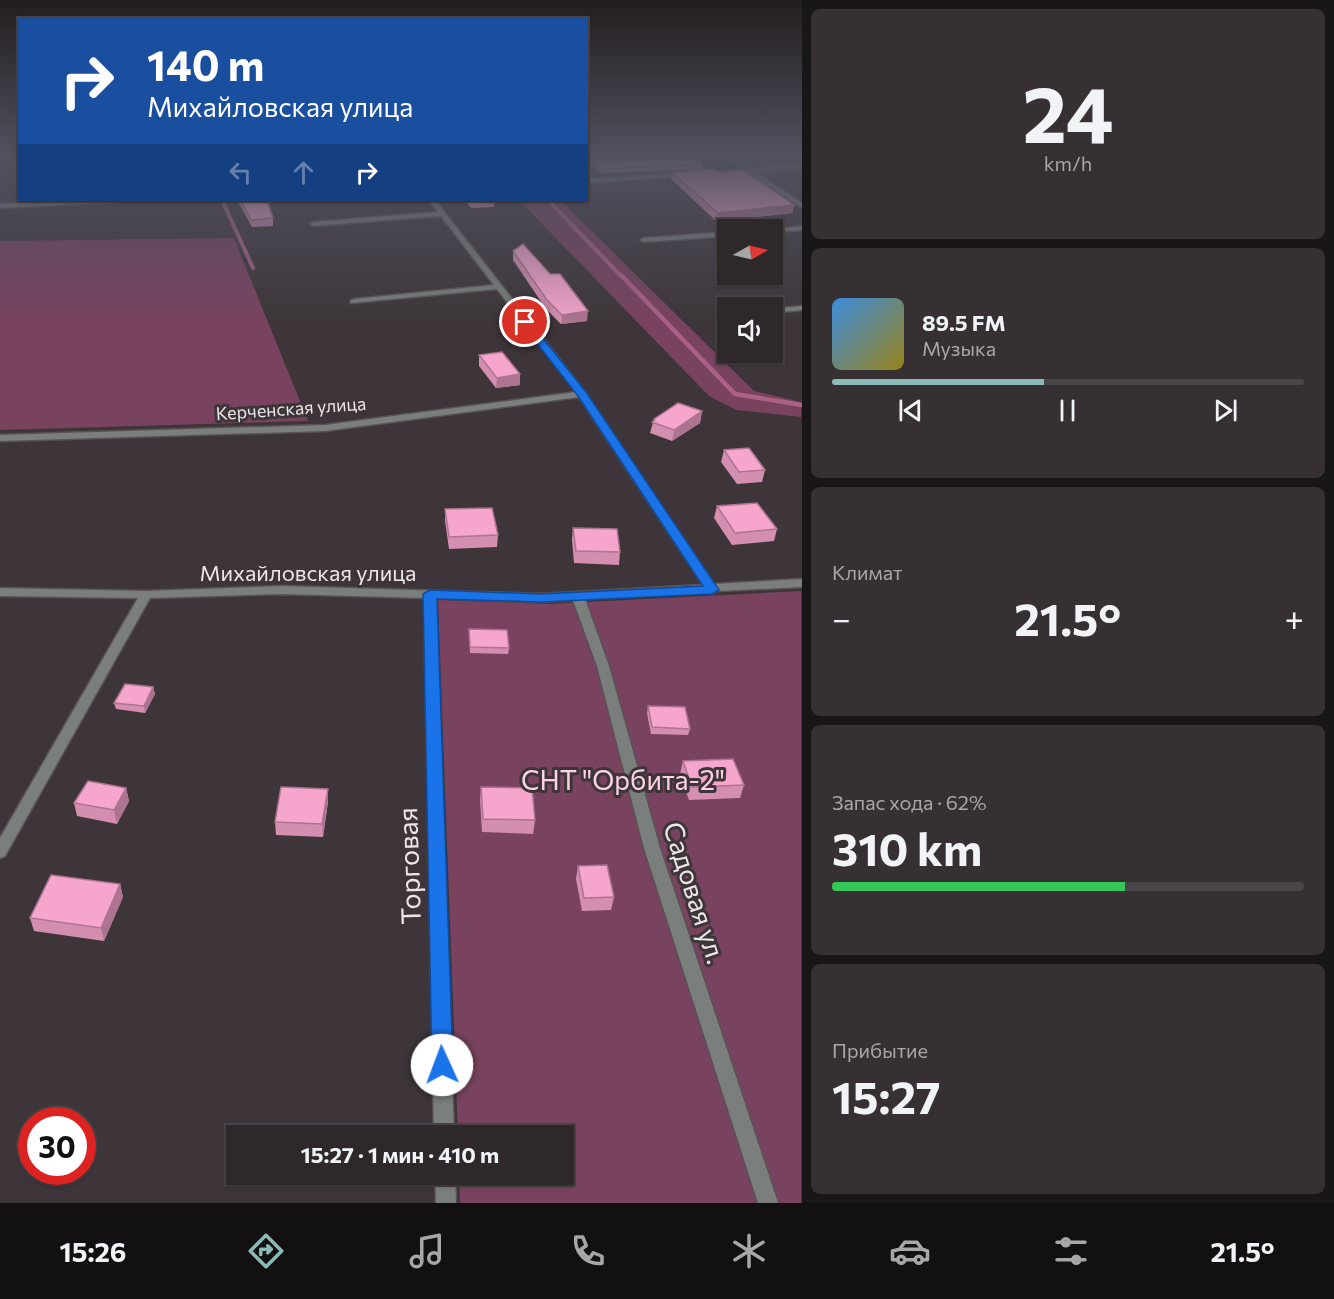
<!DOCTYPE html>
<html lang="ru">
<head>
<meta charset="utf-8">
<style>
	:root { --surface:#2e282b; --page:#363033; --text:#f1f3f6; --muted:#a7a6a9; --line:#494447; --accent:#8bbbb9 }
	body { margin:0; font-family:Commissioner,sans-serif; background:var(--page); color:var(--text); height:100vh; display:flex; flex-direction:column; font-size:22px; white-space:nowrap }
	* { box-sizing:border-box; margin:0 }
	p { font-size:20px; color:var(--muted) }
	.icon { flex:none; width:33px; height:33px; fill:none; stroke:currentColor; stroke-width:2; stroke-linecap:round; stroke-linejoin:round }
	.map { position:relative; flex:1; overflow:hidden }
	.sheet { display:flex; flex-direction:column; gap:9px; padding:9px; background:#191618; width:532px }
	.sheet>* { flex:none }
	.banner { position:absolute; left:18px; top:18px; width:570px; height:183px; border-radius:0px; box-shadow:0 2px 4px #0004,0 0 0 2px var(--line); background:#1a4fa0; color:#fff; overflow:hidden }
	.needle { width:39px; rotate:82deg }
	.fabs { position:absolute; left:717px; top:219px; display:grid; gap:12px }
	.fabs a { display:grid; place-items:center; width:66px; height:66px; border-radius:0px; background:var(--surface); box-shadow:0 2px 4px #0004,0 0 0 2px var(--line); font-size:30px }
	.speed { position:absolute; left:18px; top:1107px; display:flex; gap:12px; font-size:30px; font-weight:700; text-align:center }
	.speed>* { display:grid; place-content:center; width:78px; height:78px; border-radius:50%; background:var(--surface); box-shadow:0 2px 4px #0004,0 0 0 2px var(--line); line-height:1 }
	.speed .limit { border:9px solid #d22; background:#fff; color:#111 }
	.pin { position:absolute; display:grid; place-items:center; width:51px; height:51px; color:#fff; margin:-26px; border:3px solid #fff; border-radius:50%; box-shadow:0 2px 6px #0007 }
	.me { position:absolute; width:66px; margin:-33px; rotate:358deg; stroke-linejoin:round; filter:drop-shadow(0 0 4px #0008) }
	.turn { display:flex; align-items:center; gap:21px; height:126px; padding:0 30px; font-size:27px }
	.turn .icon { width:78px; height:78px; stroke-width:2.5 }
	.turn b { display:block; font-size:42px; line-height:51px }
	.lanes { display:flex; align-items:center; height:57px; padding:0 30px; background:#0003; justify-content:center; gap:30px; direction:ltr }
	.lanes .off { opacity:.35 }
	.big { font-size:45px; font-weight:700; line-height:1.1 }
	.sheet .card { flex:1; display:flex; flex-direction:column; justify-content:center; gap:9px; min-width:0; padding:0 21px; border-radius:9px; background:var(--page) }
	.sheet .dial { align-items:center; gap:0 }
	.dial b { font-size:78px; line-height:1 }
	.song { display:flex; align-items:center; gap:18px }
	.cover { width:72px; height:72px; border-radius:9px; background:linear-gradient(135deg,hsl(210 70% 55%),hsl(50 70% 35%)) }
	.played { height:6px; border-radius:3px; background:linear-gradient(90deg,var(--accent) 45%,var(--line) 45%) }
	.keys { display:flex; justify-content:space-around; direction:ltr }
	.heat { display:flex; justify-content:space-between; align-items:center; font-size:33px; direction:ltr }
	.charge { height:9px; border-radius:4px; background:linear-gradient(90deg,#34c759 62%,var(--line) 0) }
	.trip { position:absolute; left:226px; top:1125px; width:348px; height:60px; border-radius:0px; background:var(--surface); box-shadow:0 2px 4px #0004,0 0 0 2px var(--line); font-weight:700; line-height:60px; text-align:center }
	.dock { display:flex; height:96px; justify-content:space-around; align-items:center; background:#121011; color:var(--muted) }
	.dock .icon { width:42px; height:42px }
	.dock .selected { color:var(--accent) }
	.dock b { font-size:27px; color:var(--text) }
	main { display:flex; flex:1; min-height:0 }
	.map>svg:first-child { display:block }
</style>
</head>
<body>
<main>
<div class="map">
<svg width="802" height="1203" viewBox="0 0 802 1203">
	<rect width="100%" height="100%" fill="#3d3539"/>
	<!-- green -->
	<path fill="#79435f" d="M519,200H560L754,391L801,402V417L736,410L709,396Z
		M234,238L308,421L0,430V241Z
		M801,591V1203H460L459,1175L564,1174V1136L458,1135L438,600L549,604Z"/>
	<g fill="none" stroke-linecap="round" stroke-linejoin="round">
		<!-- stream-far1 -->
		<path stroke="#ab6086" stroke-width="4" d="M222,200L253,268
			M548,200L623,278"/>
		<!-- stream -->
		<path stroke="#ab6086" stroke-width="4.5" d="M622,276L735,394L802,405"/>
		<!-- street casing -->
		<g stroke="#595155" stroke-width="3">
			<path id="street" d="M724,156H732L750,168L802,164V168L755,172L802,203V208L747,172L726,173V171L742,169Z
				M689,173L687,176L586,183V179Z
				M90,200H122L119,202L0,208V204Z
				M429,200H435L585,392L714,584L802,579V587L717,591L712,594L707,592L585,599L609,666L660,848L778,1203H758L644,848L597,666L573,600L541,602L436,598L454,1136H434L424,598L283,594L150,598L5,856L0,858V838L138,598L0,596V588L146,591L283,586L541,594L703,585L579,397L325,431L0,441V435L325,425L576,392L497,289L351,303L350,301L354,299L494,285L441,216L313,226L310,224L313,222L438,212Z
				M802,226V230L772,232V230H769Z
				M728,232V236L644,242L640,240L644,238Z
				M802,306V310L772,313V309Z
				M435,1174H455L456,1203H436Z"/>
		</g>
		<!-- street -->
		<use href="#street" fill="#7a7e7c" fill-rule="evenodd"/>
	</g>
	<!-- wall -->
	<path fill="#d48eb0" d="M0,156H7L5,160H0Z
		M586,156L702,164V169L600,173L586,161Z
		M672,172H718L794,205L792,213L716,221L671,179Z
		M237,200H267L273,218V226L252,227Z
		M465,200H494V207L471,208Z
		M513,251L587,321L561,324L546,309L513,260Z
		M479,355L520,385L496,388L479,366Z
		M702,411L700,423L672,441L650,433L654,419Z
		M724,450L765,470L762,482L737,484L721,462Z
		M717,506L777,529L774,541L732,545L714,518Z
		M445,509L498,535L497,547L449,549L445,521Z
		M573,528L620,552L619,565L574,563L572,540Z
		M469,629L509,648L508,654L470,653Z
		M153,687L155,694L145,713L116,709L114,703Z
		M648,706L690,729L688,735L651,734L647,713Z
		M683,761L744,785L740,798L689,800L680,774Z
		M481,787L535,820L533,834L482,832L480,800Z
		M126,788L129,801L117,824L77,816L74,803Z
		M328,789V802L323,837L276,835L275,822Z
		M578,866L614,897L611,910L582,911L576,879Z
		M120,884L123,897L104,941L34,931L30,918Z"/>
	<!-- shaded-wall -->
	<path fill="#ac7490" d="M794,205L792,213L716,221L718,213Z
		M588,311L587,321L561,324L562,315Z
		M520,374V385L496,388L497,378Z
		M702,411L700,423L672,441L674,430Z
		M153,687L155,694L145,713L144,706Z
		M126,788L129,801L117,824L114,810Z
		M328,789V802L323,837L322,824Z
		M120,884L123,897L104,941L101,928Z"/>
	<!-- building -->
	<path fill="#f6a5cd" stroke="#ac7490" stroke-width="1.5" d="M587,156H691L702,164L601,169Z
		M715,169L718,172L743,170L794,205L718,213L672,172Z
		M240,200H267L273,218L251,220Z
		M470,200H494L471,201Z
		M523,244L550,274H560L588,311L562,315L547,300L513,251Z
		M502,352L520,374L497,378L479,355Z
		M678,403L702,411L674,430L652,422L655,420L654,419Z
		M749,448L765,470L739,472L724,450Z
		M757,503L777,529L735,533L717,506Z
		M492,508L498,535L449,537L445,509Z
		M573,528L617,529L620,552L576,551Z
		M469,629L507,630L509,648L470,647Z
		M125,684L153,687L144,706L114,703Z
		M648,706L685,707L690,729L652,727Z
		M733,759L744,785L692,787L683,761Z
		M88,781L126,788L114,810L74,803Z
		M281,787L328,789L322,824L275,822Z
		M481,787L532,788L535,820L483,819Z
		M607,865L614,897L584,898L578,866Z
		M51,875L120,884L101,928L30,918Z"/>
	<!-- sky -->
	<linearGradient id="sky" x2="0" y2="1"><stop stop-color="#221d1f"/><stop offset="0.48" stop-color="#51515f"/><stop offset="1" stop-color="#51515f" stop-opacity="0"/></linearGradient>
	<rect width="802" height="325" fill="url(#sky)"/>
	<!-- route -->
	<path fill="#1a73e8" stroke="#114b97" stroke-width="1.5" d="M522,321H529L586,392L719,590L712,594L541,602L437,599L453,1065L450,1072L442,1075L435,1072L432,1065L423,594L430,590L541,594L703,586L578,396L522,324Z"/>
	<g text-anchor="middle" stroke-width="6" stroke-linejoin="round" paint-order="stroke">
		<!-- far-street labels -->
		<g font-size="18" fill="#ece6e9" stroke="#3d3539">
			<text transform="translate(291 409) rotate(-4)" y="6">Керченская улица</text>
		</g>
		<!-- street labels -->
		<g font-size="22" fill="#ece6e9" stroke="#3d3539">
			<text x="308" y="581">Михайловская улица</text>
		</g>
		<!-- near-park labels -->
		<g font-size="27" fill="#fed2e6" stroke="#3d3539">
			<text x="623" y="790">СНТ "Орбита-2"</text>
		</g>
		<!-- near-street labels -->
		<g font-size="27" fill="#ece6e9" stroke="#3d3539">
			<text transform="translate(410 866) rotate(-92)" y="9">Торговая</text>
			<text transform="translate(694 893) rotate(72)" y="9">Садовая ул.</text>
		</g>
	</g>
</svg>
<div class="fabs">
<a><svg class="needle" viewBox="-14 -14 28 28"><path d="M0-13l5 13h-10z" fill="#e53935"/><path d="M0 13l5-13h-10z" fill="#a7a6a9"/></svg></a>
<a><svg class="icon" aria-label="sound" viewBox="0 0 24 24"><path d="M4 9h4l5-4v14l-5-4H4zM17 9q2 3 0 6"/></svg></a>
</div>
<div class="speed"><div class="limit">30</div></div>
<div class="pin" style="left:525px;top:322px;background:#d93025"><svg class="icon" aria-label="arrive" viewBox="0 0 24 24"><path d="M6 21V4h12l-3 4 3 4H6"/></svg></div>
<svg class="me" style="left:442px;top:1065px" viewBox="-20 -20 40 40"><circle r="19" fill="#fff"/><path d="M0-13L10 11 0 6-10 11z" fill="#1a73e8"/></svg>
<div class="trip">15:27 · 1 мин · 410 m</div>
<div class="banner">
<div class="turn"><svg class="icon" aria-label="right" viewBox="0 0 24 24"><path d="M7 20v-9h11M14 6l5 5-5 5"/></svg><div><b>140 m</b>Михайловская улица</div></div>
<div class="lanes"><svg class="icon off" aria-label="left" viewBox="0 0 24 24"><path d="M17 20v-9H6M10 6l-5 5 5 5"/></svg><svg class="icon off" aria-label="ahead" viewBox="0 0 24 24"><path d="M12 20V5M6 11l6-6 6 6"/></svg><svg class="icon" aria-label="right" viewBox="0 0 24 24"><path d="M7 20v-9h11M14 6l5 5-5 5"/></svg></div>
</div>
</div>
<section class="sheet">
<div class="card dial"><b>24</b><p>km/h</p></div>
<div class="card">
<div class="song"><i class="cover"></i><div><b>89.5 FM</b><p>Музыка</p></div></div>
<div class="played"></div>
<div class="keys"><svg class="icon" aria-label="previous" viewBox="0 0 24 24"><path d="M18 5L8 12l10 7zM5 5v14"/></svg><svg class="icon" aria-label="pause" viewBox="0 0 24 24"><path d="M8 5v14M16 5v14"/></svg><svg class="icon" aria-label="next" viewBox="0 0 24 24"><path d="M6 5l10 7-10 7zM19 5v14"/></svg></div>
</div>
<div class="card"><p>Климат</p>
<div class="heat"><a>−</a><b class="big">21.5°</b><a>+</a></div>
</div>
<div class="card"><p>Запас хода · 62%</p><b class="big">310 km</b><div class="charge"></div></div>
<div class="card"><p>Прибытие</p><b class="big">15:27</b></div>
</section>
</main>
<nav class="dock">
<b>15:26</b>
<svg class="icon selected" aria-label="directions" viewBox="0 0 24 24"><path d="M12 3l9 9-9 9-9-9zM9 14v-3h6M13 9l2 2-2 2"/></svg>
<svg class="icon" aria-label="music" viewBox="0 0 24 24"><path d="M9 18V5l10-2v13"/><circle cx="6" cy="18" r="3"/><circle cx="16" cy="16" r="3"/></svg>
<svg class="icon" aria-label="phone" viewBox="0 0 24 24"><path d="M5 4h4l2 5-3 2q2 4 5 5l2-3 5 2v4C11 20 4 13 5 4z"/></svg>
<svg class="icon" aria-label="climate" viewBox="0 0 24 24"><path d="M12 3v18M4 7l16 10M4 17L20 7"/></svg>
<svg class="icon" aria-label="car" viewBox="0 0 24 24"><path d="M5 17H2v-5l4-1 3-4h7l3 4 3 1v5h-3M9 17h6M6 11h13"/><circle cx="7" cy="17" r="2"/><circle cx="17" cy="17" r="2"/></svg>
<svg class="icon" aria-label="filters" viewBox="0 0 24 24"><path d="M4 7h16M4 17h16"/><circle cx="9" cy="7" r="2"/><circle cx="15" cy="17" r="2"/></svg>
<b>21.5°</b>
</nav>
</body>
</html>
